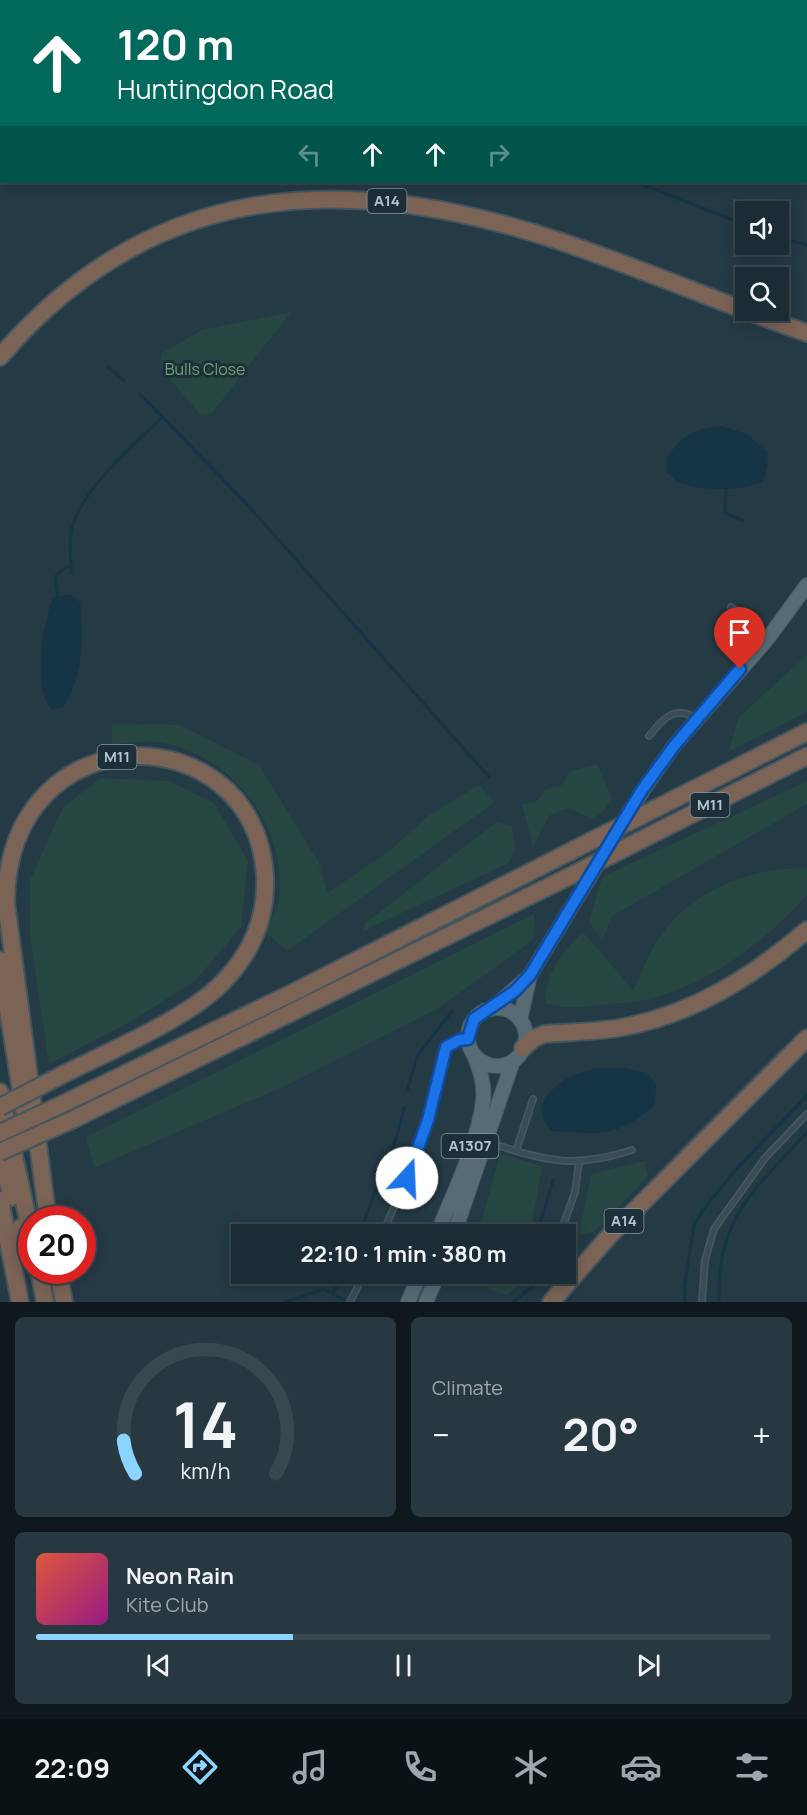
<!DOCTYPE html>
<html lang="en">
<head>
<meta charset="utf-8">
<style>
	:root { --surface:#1b2c34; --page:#283840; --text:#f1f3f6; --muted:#a0a7ac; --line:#39484f; --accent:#8ad4ff }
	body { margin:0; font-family:Manrope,sans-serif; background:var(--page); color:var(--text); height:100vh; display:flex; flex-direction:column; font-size:22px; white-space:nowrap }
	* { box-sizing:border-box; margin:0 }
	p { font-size:20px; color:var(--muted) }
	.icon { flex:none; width:33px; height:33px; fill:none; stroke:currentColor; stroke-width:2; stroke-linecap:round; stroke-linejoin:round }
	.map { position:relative; height:1302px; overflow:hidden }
	.sheet { display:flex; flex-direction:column; gap:15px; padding:15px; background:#0f181d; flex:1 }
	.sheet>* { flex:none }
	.banner { position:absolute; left:0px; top:0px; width:807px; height:183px; box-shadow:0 3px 15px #0003,0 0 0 2px var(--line); background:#00695c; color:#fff; overflow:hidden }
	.fabs { position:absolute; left:735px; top:201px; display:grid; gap:12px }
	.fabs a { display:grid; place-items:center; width:54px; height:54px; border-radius:0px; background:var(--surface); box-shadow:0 3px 15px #0003,0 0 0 2px var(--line); font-size:30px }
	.speed { position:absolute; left:18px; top:1206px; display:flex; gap:12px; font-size:30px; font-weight:700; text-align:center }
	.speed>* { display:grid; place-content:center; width:78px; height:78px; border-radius:50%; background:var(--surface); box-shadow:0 3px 15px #0003,0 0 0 2px var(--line); line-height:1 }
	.speed .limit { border:9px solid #d22; background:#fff; color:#111 }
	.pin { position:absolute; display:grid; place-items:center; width:51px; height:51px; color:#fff; margin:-62px -26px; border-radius:50% 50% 50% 0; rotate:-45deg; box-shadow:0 0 6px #0007 }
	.pin .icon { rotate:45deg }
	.me { position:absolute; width:66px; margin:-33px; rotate:20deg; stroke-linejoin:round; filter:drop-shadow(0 0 4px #0008) }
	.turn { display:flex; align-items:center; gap:21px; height:126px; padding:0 18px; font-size:27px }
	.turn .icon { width:78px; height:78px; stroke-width:2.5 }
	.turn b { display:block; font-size:42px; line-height:51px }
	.lanes { display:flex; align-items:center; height:57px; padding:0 18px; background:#0003; justify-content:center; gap:30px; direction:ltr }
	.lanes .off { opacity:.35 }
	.big { font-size:45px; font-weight:700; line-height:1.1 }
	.sheet .tile { flex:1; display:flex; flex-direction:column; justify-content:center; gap:9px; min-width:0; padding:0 21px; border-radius:9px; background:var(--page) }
	.sheet .dial { align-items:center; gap:0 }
	.dial svg { height:156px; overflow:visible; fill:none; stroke:var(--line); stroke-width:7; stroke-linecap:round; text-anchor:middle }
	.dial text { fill:var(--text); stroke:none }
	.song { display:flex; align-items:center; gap:18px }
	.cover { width:72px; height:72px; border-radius:9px; background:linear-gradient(135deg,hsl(10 70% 55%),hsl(310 70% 35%)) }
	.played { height:6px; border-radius:3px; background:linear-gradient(90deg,var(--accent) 35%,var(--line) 35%) }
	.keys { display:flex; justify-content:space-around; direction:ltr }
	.heat { display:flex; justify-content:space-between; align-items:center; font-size:33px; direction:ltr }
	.sheet .tiles { flex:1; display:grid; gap:15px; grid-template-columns:1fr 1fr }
	.tile:last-child { grid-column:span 2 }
	.trip { position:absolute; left:231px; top:1224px; width:345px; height:60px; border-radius:0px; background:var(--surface); box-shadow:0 3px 15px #0003,0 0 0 2px var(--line); font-weight:700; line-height:60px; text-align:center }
	.dock { display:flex; height:96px; justify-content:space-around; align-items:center; background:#0b1215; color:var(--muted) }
	.dock .icon { width:42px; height:42px }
	.dock .on { color:var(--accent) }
	.dock b { font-size:27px; color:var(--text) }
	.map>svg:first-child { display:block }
</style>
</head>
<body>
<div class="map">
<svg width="807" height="1302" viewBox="0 0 807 1302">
	<rect width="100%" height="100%" fill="#243a45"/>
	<!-- green -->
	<path fill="#264642" d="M291,312L212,413L202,417L160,367L162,353L202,330Z
		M807,655V712L728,752L739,717Z
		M112,724L180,725L259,765L318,861L328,893L393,848L428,816L479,785L495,802L287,951L266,932C270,921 278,908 279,897C287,827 232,756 163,743C146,740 129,743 112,744Z
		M597,764L612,798L603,812L592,819L569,808L550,815L533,846L522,805L537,801L546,789L562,785L569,772Z
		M101,778L169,781L214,803L248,861L241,927L195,981L130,1022L49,1064L30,937V880L63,807Z
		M807,781V804L612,916L602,941L589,922L602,877Z
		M497,822L512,826L515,849L509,863L363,931L365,923Z
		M807,868V895C765,942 707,986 644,1000C631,1003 617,1003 603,1005C582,1007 565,1010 545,1003C545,973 562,952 583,932L633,990C640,977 645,961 653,948C682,894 748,867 807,868Z
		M534,914L535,927L532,941L437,1009L283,1087L94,1168L86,1137Z
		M500,1154L542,1166L530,1234H478Z
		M644,1161L648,1176L594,1232L579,1235L591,1174Z
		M473,1274H524L523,1281L507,1295L490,1290Z"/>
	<!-- water -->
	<path fill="#153545" d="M721,426L747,434L768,453L767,468L763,481C745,492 697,491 678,482C674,480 670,474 667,472L666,459C682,435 693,429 721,426Z
		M71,595L80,602C83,635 84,680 62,708L51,709C32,686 43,623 53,597Z
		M595,1068H624L647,1073L656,1085L655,1105C616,1139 600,1133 551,1131L543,1119L541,1106C555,1081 568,1077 595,1068Z"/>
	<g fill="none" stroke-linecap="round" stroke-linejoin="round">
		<!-- stream -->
		<path stroke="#153545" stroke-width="3" d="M636,182L746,225
			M778,237L807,245
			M108,367L124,381
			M140,394L244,501L489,777
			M726,489L725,513L742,520
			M71,572C71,556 68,538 74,522C87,484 134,446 162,417
			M58,596L55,577L62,570L71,566
			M407,1091L418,1055L452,1011
			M359,1234L397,1136L404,1108
			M537,1234L553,1180
			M333,1293L343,1274
			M285,1302L324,1289L344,1300
			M513,1302L533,1286V1274
			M685,1302L684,1288L694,1226L703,1210L739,1166L807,1096
			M719,1302C716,1217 755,1190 807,1132"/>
		<!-- lane casing -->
		<g stroke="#455761" stroke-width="8">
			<path id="lane" d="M731,607L767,635
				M649,736C663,719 672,706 695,717
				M487,1142C544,1160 572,1170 632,1150
				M516,1151L533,1099
				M382,1234C410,1174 432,1112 446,1047L459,1039H468
				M563,1234L564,1223L575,1192L579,1162
				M566,1241L574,1250
				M350,1302L364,1274
				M702,1302L705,1260L714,1229L765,1158L807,1114"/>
		</g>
		<!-- primary casing -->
		<g stroke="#455761" stroke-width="16">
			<path id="primary" d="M468 1037a29 29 0 1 1 58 0a29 29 0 1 1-58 0Z
				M492,1009L530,975L643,790L674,746L769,637L807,585
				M520,1020L530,975
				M437,1234C453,1194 478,1144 483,1101C485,1085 480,1070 474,1055
				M454,1234L513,1061
				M408,1302L420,1274
				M426,1302L438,1274"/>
		</g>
		<!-- highway casing -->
		<g stroke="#43555f" stroke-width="20">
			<path id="highway" d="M0,357C152,179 345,170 556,240C641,268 723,304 807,333
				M635,819L807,732
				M613,854L807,756
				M0,960L24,1110
				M523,1048L534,1038L545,1034C569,1032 594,1032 618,1028C691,1016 752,977 807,930
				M0,1092L32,1238
				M69,1101L292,993L595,839
				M74,1119L574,874
				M0,1153L12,1197
				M0,1200L20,1302
				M48,1220L6,902C8,710 254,714 265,875C267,916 253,951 224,981C190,1018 107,1052 60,1076
				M20,1228L32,1261
				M39,1270L45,1302
				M58,1270L64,1302
				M551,1302L611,1234L807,1038"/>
		</g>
		<!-- lane -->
		<use href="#lane" stroke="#394b54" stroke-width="4.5"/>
		<!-- primary -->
		<use href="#primary" stroke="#576b74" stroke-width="14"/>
		<!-- highway -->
		<use href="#highway" stroke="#7b6355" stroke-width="16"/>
		<!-- highway-bridge casing -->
		<g stroke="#43555f" stroke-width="20" stroke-linecap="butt">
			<path id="highway-bridge" d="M595,839L635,819
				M574,874L613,854
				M0,1107L60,1076
				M0,1133L69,1101
				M0,1152L74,1119"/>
		</g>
		<!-- highway-bridge -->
		<use href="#highway-bridge" stroke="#7b6355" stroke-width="16"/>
	</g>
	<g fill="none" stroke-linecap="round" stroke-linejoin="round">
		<!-- route casing -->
		<g stroke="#114b97" stroke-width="15">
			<path id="route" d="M407,1178L428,1120L446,1047L459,1040L468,1039L474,1019L515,991L530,975L642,790L674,746L740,669"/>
		</g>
		<!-- route -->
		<use href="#route" stroke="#1a73e8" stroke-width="10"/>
	</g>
	<g text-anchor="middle" stroke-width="6" stroke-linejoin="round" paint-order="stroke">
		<!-- shield labels -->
		<g fill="#1d303a" stroke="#8898a2" stroke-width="1.5">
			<rect x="367.5" y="189" width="39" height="24" rx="4.5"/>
			<rect x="97.5" y="745" width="39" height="24" rx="4.5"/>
			<rect x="690.5" y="793" width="39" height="24" rx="4.5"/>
			<rect x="441.5" y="1134" width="57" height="24" rx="4.5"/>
			<rect x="604.5" y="1209" width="39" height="24" rx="4.5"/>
		</g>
		<g font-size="15" font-weight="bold" fill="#b6c5ce">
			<text x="387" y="206">A14</text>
			<text x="117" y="762">M11</text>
			<text x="710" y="810">M11</text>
			<text x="470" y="1151">A1307</text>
			<text x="624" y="1226">A14</text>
		</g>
		<!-- park labels -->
		<g font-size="16" fill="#6ca16b" stroke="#1d303a">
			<text x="205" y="375">Bulls Close</text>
		</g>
	</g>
</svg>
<div class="fabs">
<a><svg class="icon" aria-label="sound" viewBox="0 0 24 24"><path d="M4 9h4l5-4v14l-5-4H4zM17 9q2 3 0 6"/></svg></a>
<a><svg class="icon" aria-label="search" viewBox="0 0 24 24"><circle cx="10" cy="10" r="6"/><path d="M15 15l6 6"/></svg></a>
</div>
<div class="speed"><div class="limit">20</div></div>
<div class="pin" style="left:740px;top:669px;background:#d93025"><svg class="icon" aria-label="arrive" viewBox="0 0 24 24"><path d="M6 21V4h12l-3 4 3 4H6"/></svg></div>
<svg class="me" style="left:407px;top:1178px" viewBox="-20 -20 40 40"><circle r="19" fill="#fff"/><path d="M0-13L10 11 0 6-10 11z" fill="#1a73e8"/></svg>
<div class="trip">22:10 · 1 min · 380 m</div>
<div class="banner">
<div class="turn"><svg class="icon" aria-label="ahead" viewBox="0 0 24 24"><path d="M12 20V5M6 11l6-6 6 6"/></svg><div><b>120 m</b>Huntingdon Road</div></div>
<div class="lanes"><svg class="icon off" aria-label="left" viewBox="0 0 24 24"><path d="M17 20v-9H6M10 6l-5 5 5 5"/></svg><svg class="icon" aria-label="ahead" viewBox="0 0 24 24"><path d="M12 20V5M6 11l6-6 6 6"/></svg><svg class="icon" aria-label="ahead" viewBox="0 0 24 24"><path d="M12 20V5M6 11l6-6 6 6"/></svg><svg class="icon off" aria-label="right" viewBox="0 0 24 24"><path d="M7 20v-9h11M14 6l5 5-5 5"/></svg></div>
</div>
</div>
<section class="sheet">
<div class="tiles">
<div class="tile dial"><svg viewBox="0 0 100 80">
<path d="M14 69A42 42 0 1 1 86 69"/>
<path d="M14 69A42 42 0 0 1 8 52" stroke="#8ad4ff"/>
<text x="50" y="56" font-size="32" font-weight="700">14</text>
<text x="50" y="72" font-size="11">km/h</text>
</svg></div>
<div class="tile"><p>Climate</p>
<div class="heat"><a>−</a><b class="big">20°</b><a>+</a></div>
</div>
<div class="tile">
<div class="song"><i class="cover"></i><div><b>Neon Rain</b><p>Kite Club</p></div></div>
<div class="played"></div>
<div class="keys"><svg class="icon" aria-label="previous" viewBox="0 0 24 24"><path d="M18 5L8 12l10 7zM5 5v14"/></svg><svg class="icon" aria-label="pause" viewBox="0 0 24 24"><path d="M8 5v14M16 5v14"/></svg><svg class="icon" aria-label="next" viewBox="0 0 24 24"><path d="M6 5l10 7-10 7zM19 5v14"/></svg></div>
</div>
</div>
</section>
<nav class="dock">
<b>22:09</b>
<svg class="icon on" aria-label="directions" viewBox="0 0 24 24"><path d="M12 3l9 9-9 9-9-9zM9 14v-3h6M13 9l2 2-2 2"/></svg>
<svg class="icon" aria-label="music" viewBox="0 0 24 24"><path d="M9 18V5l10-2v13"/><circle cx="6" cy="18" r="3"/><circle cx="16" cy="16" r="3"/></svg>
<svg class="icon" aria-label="phone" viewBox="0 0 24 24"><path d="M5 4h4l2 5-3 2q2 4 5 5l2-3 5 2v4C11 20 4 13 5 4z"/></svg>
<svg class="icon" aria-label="climate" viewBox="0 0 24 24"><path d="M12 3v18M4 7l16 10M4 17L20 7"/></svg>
<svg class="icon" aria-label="car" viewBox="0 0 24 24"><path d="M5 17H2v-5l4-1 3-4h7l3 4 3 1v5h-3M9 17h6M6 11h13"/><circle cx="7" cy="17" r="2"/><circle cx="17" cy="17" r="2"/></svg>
<svg class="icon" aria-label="filters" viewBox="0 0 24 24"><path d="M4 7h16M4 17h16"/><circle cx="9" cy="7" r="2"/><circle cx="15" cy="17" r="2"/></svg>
</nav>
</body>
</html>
